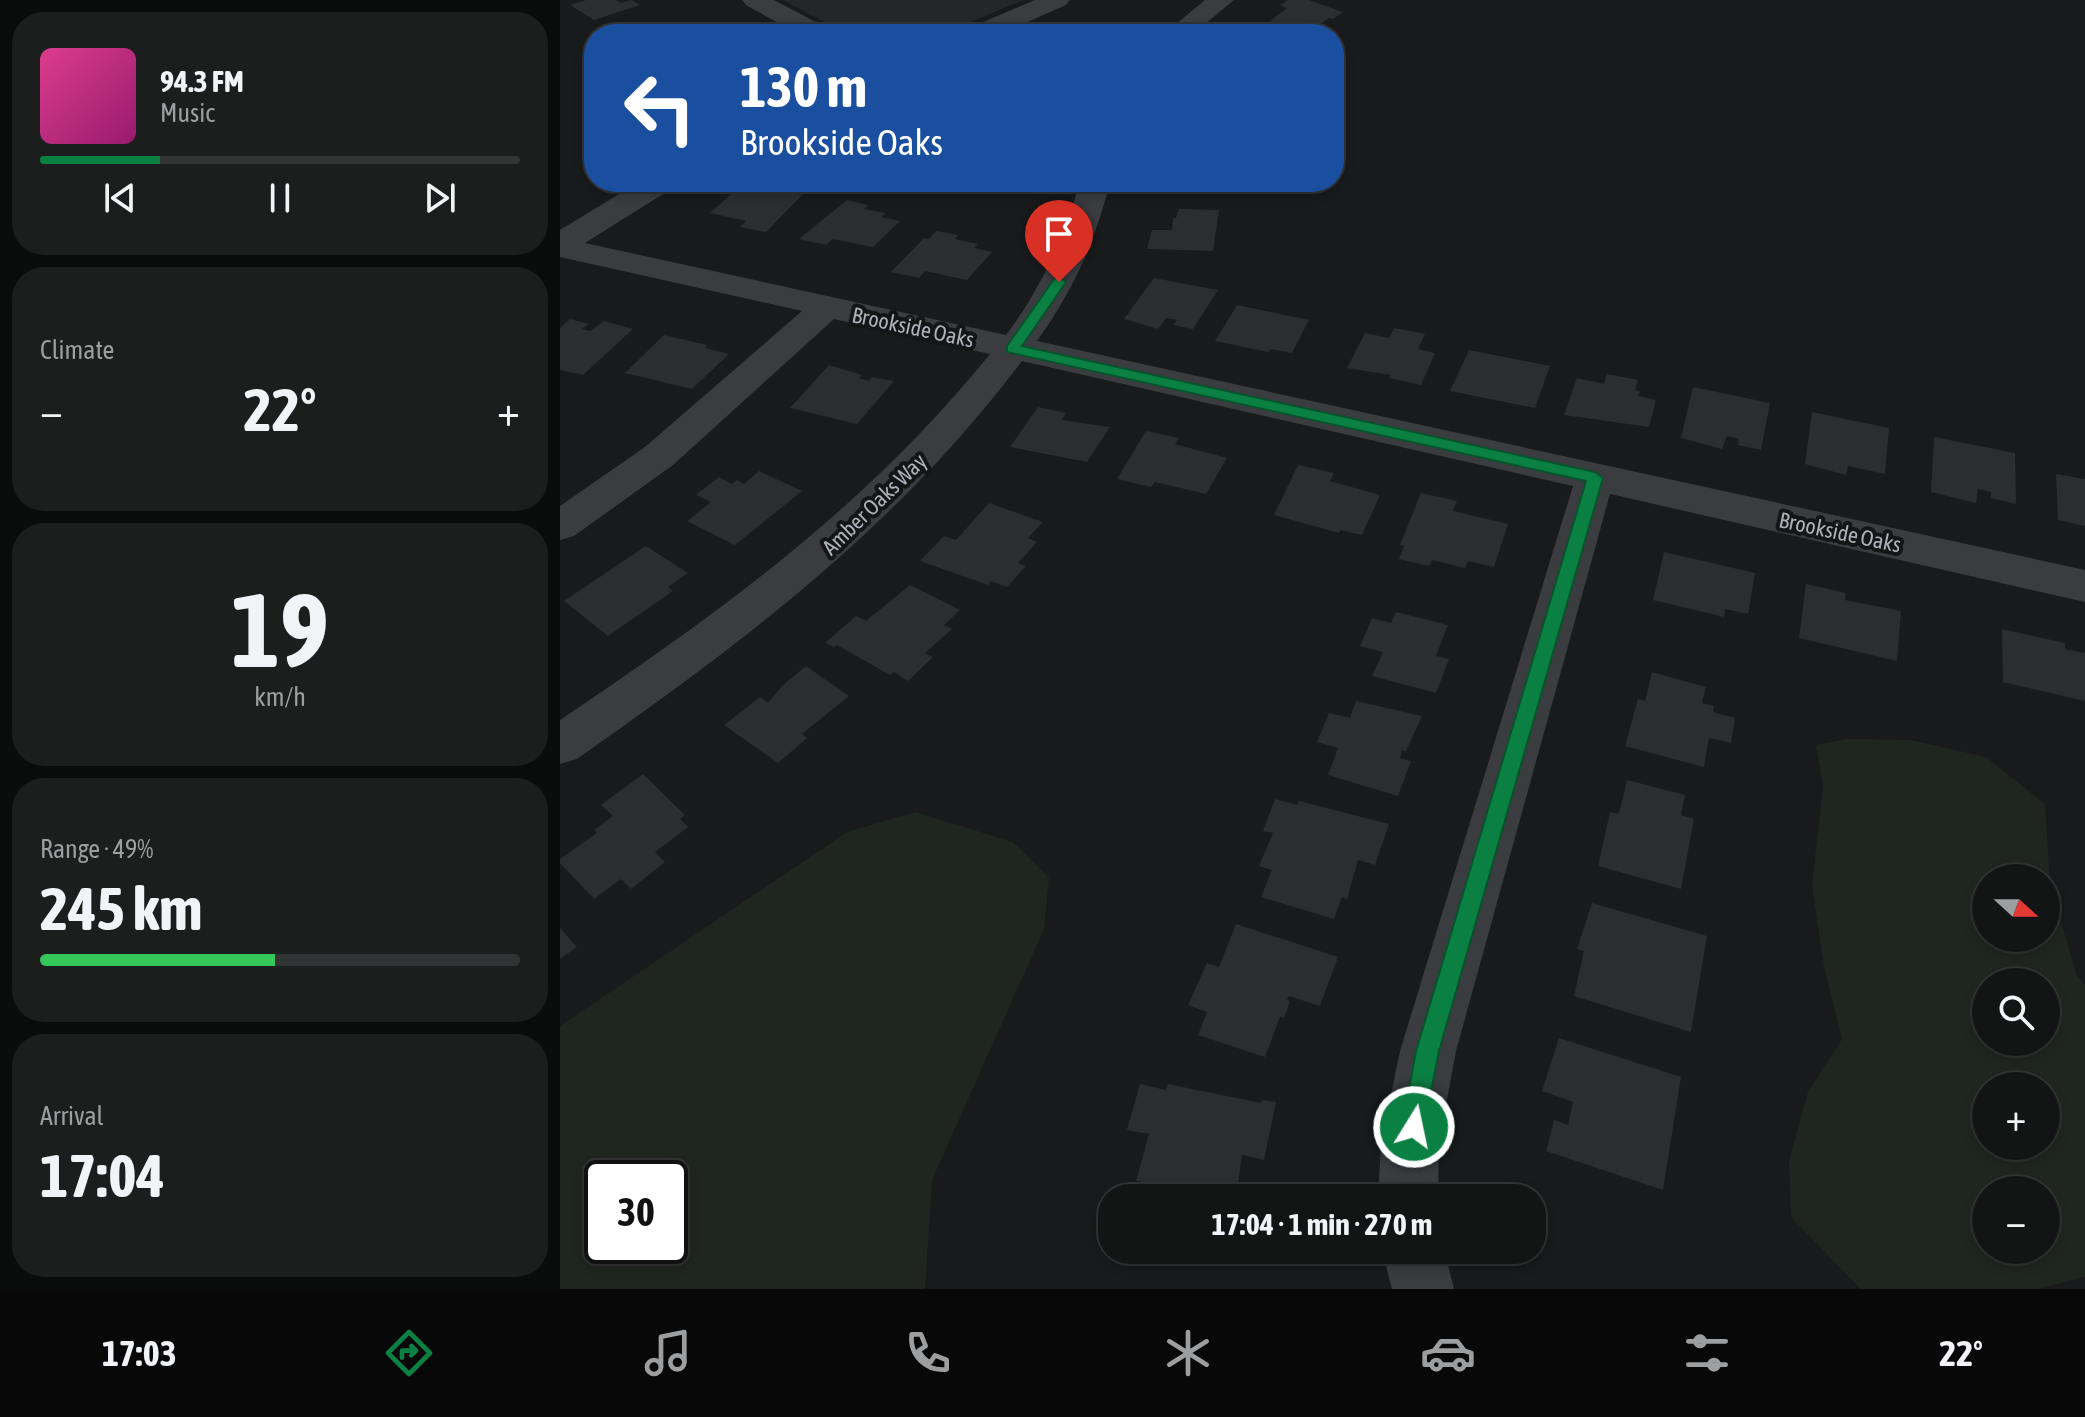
<!DOCTYPE html>
<html lang="en">
<head>
<meta charset="utf-8">
<style>
	:root { --surface:#131414; --page:#1c1d1d; --text:#f1f3f6; --muted:#9d9ea0; --line:#323334; --accent:#0b8043 }
	body { margin:0; font-family:"Asap Condensed",sans-serif; background:var(--page); color:var(--text); height:100vh; display:flex; flex-direction:column; font-size:30px; white-space:nowrap }
	* { box-sizing:border-box; margin:0 }
	p { font-size:26px; color:var(--muted) }
	.icon { flex:none; width:44px; height:44px; fill:none; stroke:currentColor; stroke-width:2; stroke-linecap:round; stroke-linejoin:round }
	.map { position:relative; flex:1; overflow:hidden }
	.drawer { display:flex; flex-direction:column; gap:12px; padding:12px; background:#0a0b0b; width:560px }
	.drawer>* { flex:none }
	.top-card { position:absolute; left:24px; top:24px; width:760px; height:168px; border-radius:32px; box-shadow:0 4px 12px #0003,0 0 0 2px var(--line); background:#1a4fa0; color:#fff; overflow:hidden }
	.needle { width:52px; rotate:111deg }
	.buttons { position:absolute; left:1412px; top:864px; display:grid; gap:16px }
	.buttons a { display:grid; place-items:center; width:88px; height:88px; border-radius:50%; background:var(--surface); box-shadow:0 4px 12px #0003,0 0 0 2px var(--line); font-size:40px }
	.speed { position:absolute; left:24px; top:1160px; display:flex; gap:16px; font-size:40px; font-weight:700; text-align:center }
	.speed>* { display:grid; place-content:center; width:104px; height:104px; border-radius:50%; background:var(--surface); box-shadow:0 4px 12px #0003,0 0 0 2px var(--line); line-height:1 }
	.speed .limit { border:4px solid #111; border-radius:12px; background:#fff; color:#111 }
	.pin { position:absolute; display:grid; place-items:center; width:68px; height:68px; color:#fff; margin:-82px -34px; border-radius:50% 50% 50% 0; rotate:-45deg; box-shadow:0 0 8px #0007 }
	.pin .icon { rotate:45deg }
	.me { position:absolute; width:88px; margin:-44px; rotate:10deg; stroke-linejoin:round; filter:drop-shadow(0 0 6px #0008) }
	.turn { display:flex; align-items:center; gap:28px; height:168px; padding:0 24px; font-size:36px }
	.turn .icon { width:104px; height:104px; stroke-width:2.5 }
	.turn b { display:block; font-size:56px; line-height:68px }
	.big { font-size:60px; font-weight:700; line-height:1.1 }
	.drawer .tile { flex:1; display:flex; flex-direction:column; justify-content:center; gap:12px; min-width:0; padding:0 28px; border-radius:32px; background:var(--page) }
	.drawer .dial { align-items:center; gap:0 }
	.dial b { font-size:104px; line-height:1 }
	.song { display:flex; align-items:center; gap:24px }
	.cover { width:96px; height:96px; border-radius:12px; background:linear-gradient(135deg,hsl(330 70% 55%),hsl(320 70% 35%)) }
	.played { height:8px; border-radius:4px; background:linear-gradient(90deg,var(--accent) 25%,var(--line) 25%) }
	.keys { display:flex; justify-content:space-around; direction:ltr }
	.heat { display:flex; justify-content:space-between; align-items:center; font-size:44px; direction:ltr }
	.charge { height:12px; border-radius:6px; background:linear-gradient(90deg,#34c759 49%,var(--line) 0) }
	.trip { position:absolute; left:538px; top:1184px; width:448px; height:80px; border-radius:32px; background:var(--surface); box-shadow:0 4px 12px #0003,0 0 0 2px var(--line); font-weight:700; line-height:80px; text-align:center }
	.tab-bar { display:flex; height:128px; justify-content:space-around; align-items:center; background:#080808; color:var(--muted) }
	.tab-bar .icon { width:56px; height:56px }
	.tab-bar .on { color:var(--accent) }
	.tab-bar b { font-size:36px; color:var(--text) }
	main { display:flex; flex:1; min-height:0 }
	.map>svg:first-child { display:block }
</style>
</head>
<body>
<main>
<section class="drawer">
<div class="tile">
<div class="song"><i class="cover"></i><div><b>94.3 FM</b><p>Music</p></div></div>
<div class="played"></div>
<div class="keys"><svg class="icon" aria-label="previous" viewBox="0 0 24 24"><path d="M18 5L8 12l10 7zM5 5v14"/></svg><svg class="icon" aria-label="pause" viewBox="0 0 24 24"><path d="M8 5v14M16 5v14"/></svg><svg class="icon" aria-label="next" viewBox="0 0 24 24"><path d="M6 5l10 7-10 7zM19 5v14"/></svg></div>
</div>
<div class="tile"><p>Climate</p>
<div class="heat"><a>−</a><b class="big">22°</b><a>+</a></div>
</div>
<div class="tile dial"><b>19</b><p>km/h</p></div>
<div class="tile"><p>Range · 49%</p><b class="big">245 km</b><div class="charge"></div></div>
<div class="tile"><p>Arrival</p><b class="big">17:04</b></div>
</section>
<div class="map">
<svg width="1525" height="1289" viewBox="0 0 1525 1289">
	<rect width="100%" height="100%" fill="#191a1b"/>
	<!-- built -->
	<path fill="#252628" d="M223,0H463L382,34H287Z"/>
	<!-- green -->
	<path fill="#1f261f" fill-rule="evenodd" d="M1286,739L1351,740L1426,757L1485,804L1490,884L1517,976L1525,985V1277L1477,1289H1301L1231,1217L1229,1160L1248,1092L1282,1039L1264,967L1252,885L1263,786L1256,745ZM1426,878H1486V938H1426ZM1426,982H1486V1042H1426ZM1426,1086H1486V1146H1426ZM1426,1190H1486V1250H1426Z
		M355,812L453,842L489,878L484,929L372,1180L365,1289H0V1026L287,832ZM42,1178H110V1246H42Z"/>
	<!-- building -->
	<path fill="#2c2d2f" d="M26,0H56L61,3L71,0L80,5L34,20L10,5Z
		M728,0H749L783,12L773,19L769,18L758,26L751,25L743,31L710,21L727,8L720,5Z
		M400,182H474L471,192L411,190L398,188Z
		M602,182H650L649,193H599Z
		M199,187L246,191L206,232L180,227L186,221L150,213L178,188L195,191Z
		M287,200L308,205L304,209L326,213L321,217L340,221L313,247L273,239L266,245L239,239Z
		M619,209L659,210L653,251L587,249L592,230H612L613,218H616Z
		M376,231L398,235L395,239L418,244L414,248L432,252L407,280L365,271L359,278L331,272L364,238L369,239Z
		M594,278L658,290L633,329L613,325L617,320L606,318L598,329L564,319Z
		M677,305L749,320L732,353L711,349L708,352L655,341Z
		M10,319L29,324L22,329L30,331L44,321L73,329L23,375L0,370V328Z
		M834,328L865,334L858,349L875,353L861,385L829,378L831,375L787,368L805,333L829,338Z
		M104,335L147,345L145,348L169,354L132,389L65,373Z
		M909,350L990,366L975,408L890,391Z
		M269,365L302,375L299,378L309,381L312,377L334,381L297,424L230,408Z
		M1047,374L1078,380L1075,390L1080,391L1078,396L1096,400L1089,427L1004,415L1017,378L1044,384Z
		M1133,387L1210,403L1201,450L1178,445L1179,439L1167,436L1162,449L1121,438Z
		M478,407L506,413L502,420L550,427L527,462L450,447Z
		M1252,412L1329,428L1325,474L1288,466L1286,475L1245,464Z
		M586,431L619,438L615,444L667,458L646,494L595,482L591,487L557,479Z
		M1374,437L1455,453L1456,504L1431,498V492L1418,489L1416,503L1371,492Z
		M738,465L774,473L770,481L820,495L802,535L780,530L779,533L714,515Z
		M199,471L242,491L175,545L127,521L151,502L136,495L159,477L172,484L177,480L184,484Z
		M1496,474L1525,479V526L1498,520Z
		M861,493L897,501L893,511L948,524L934,567L908,561L905,568L872,560L869,566L839,559L844,546L840,545Z
		M429,503L483,522L468,538L477,542L458,563L466,566L447,587L431,581L428,585L360,561L384,536L396,540Z
		M86,546L128,573L108,587L113,591L48,636L4,601Z
		M1104,552L1195,573L1188,614L1165,609L1164,617L1093,600Z
		M1246,584L1286,593L1285,600L1341,611L1337,661L1239,638Z
		M350,585L400,610L384,625L392,629L365,653L373,657L348,681L334,672L330,675L277,645L274,647L265,643L296,616L306,621Z
		M836,612L888,625L876,656L889,659L876,693L812,676L823,652L800,646L812,618L831,623Z
		M1442,629L1505,643V649L1525,653V701L1443,682Z
		M246,666L289,696L242,734L247,738L218,763L164,725L200,697L208,703L223,685Z
		M1092,672L1146,687L1142,703L1154,706L1153,712L1175,718L1171,743L1149,738L1144,767L1065,746L1078,699L1085,701Z
		M796,701L862,716L846,751L842,750L840,758L851,761L838,796L768,775L778,748L757,742L769,713L790,718Z
		M83,774L125,815L120,819L128,827L95,852L105,862L71,889L61,879L34,899L0,863V859L37,833L34,830L53,816L41,805Z
		M1067,780L1125,795L1121,815L1134,819L1121,889L1038,866L1050,812L1059,814Z
		M715,799L737,805L739,801L829,824L815,865L798,860L787,899L782,897L774,919L701,897L712,870L699,866L713,833L703,831Z
		M1032,903L1147,936L1131,1032L1014,996L1024,951L1017,949Z
		M676,924L778,957L760,1006L729,996L727,1000L730,1001L724,1018L720,1017L705,1057L638,1035L647,1012L628,1005L647,963L659,967Z
		M0,928L17,947L0,959Z
		M999,1038L1121,1077L1103,1190L986,1151L994,1120L1008,1125L1013,1102L982,1091Z
		M580,1084L606,1090L608,1084L701,1103L702,1100L716,1102L704,1160L682,1155L676,1198H577L581,1181H576L589,1134L567,1130Z"/>
	<g fill="none" stroke-linecap="round" stroke-linejoin="round">
		<!-- minor -->
		<path fill="#3a3c40" fill-rule="evenodd" d="M182,0H214L267,28L271,34H238L186,5Z
			M475,0H510L506,5L440,34H405L409,28Z
			M645,0H674L633,34H604Z
			M79,182H115L111,189L25,243L446,335C482,287 503,239 520,182H550C535,242 513,291 477,341L1525,570V602L1050,494L896,1051L879,1143L878,1198H818L821,1143L840,1051L1013,486L462,361C336,528 186,640 17,759L0,764V720C162,611 306,507 430,354L274,319L113,465L14,536L0,540V506L85,447L242,311L0,257V230Z
			M822,1250H884L894,1289H832Z"/>
	</g>
	<!-- route -->
	<path fill="#0b8043" stroke="#07532c" stroke-width="2" d="M499,277L506,282L462,346L1035,472L1043,478L879,1051L862,1136L854,1139L845,1136L842,1127L856,1051L1026,481L447,352V346L494,279Z"/>
	<g text-anchor="middle" stroke-width="8" stroke-linejoin="round" paint-order="stroke">
		<!-- street labels -->
		<g font-size="22" fill="#acb2bb" stroke="#141516">
			<text transform="translate(353 327) rotate(12)" y="8">Brookside Oaks</text>
			<text transform="translate(314 504) rotate(-44)" y="8">Amber Oaks Way</text>
			<text transform="translate(1280 532) rotate(12)" y="8">Brookside Oaks</text>
		</g>
	</g>
</svg>
<div class="buttons">
<a><svg class="needle" viewBox="-14 -14 28 28"><path d="M0-13l5 13h-10z" fill="#e53935"/><path d="M0 13l5-13h-10z" fill="#9d9ea0"/></svg></a>
<a><svg class="icon" aria-label="search" viewBox="0 0 24 24"><circle cx="10" cy="10" r="6"/><path d="M15 15l6 6"/></svg></a>
<a>+</a>
<a>−</a>
</div>
<div class="speed"><div class="limit">30</div></div>
<div class="pin" style="left:499px;top:282px;background:#d93025"><svg class="icon" aria-label="arrive" viewBox="0 0 24 24"><path d="M6 21V4h12l-3 4 3 4H6"/></svg></div>
<svg class="me" style="left:854px;top:1127px" viewBox="-20 -20 40 40"><circle r="17" fill="#0b8043" stroke="#fff" stroke-width="3"/><path d="M0-11L8 9 0 5-8 9z" fill="#fff"/></svg>
<div class="trip">17:04 · 1 min · 270 m</div>
<div class="top-card">
<div class="turn"><svg class="icon" aria-label="left" viewBox="0 0 24 24"><path d="M17 20v-9H6M10 6l-5 5 5 5"/></svg><div><b>130 m</b>Brookside Oaks</div></div>
</div>
</div>
</main>
<nav class="tab-bar">
<b>17:03</b>
<svg class="icon on" aria-label="directions" viewBox="0 0 24 24"><path d="M12 3l9 9-9 9-9-9zM9 14v-3h6M13 9l2 2-2 2"/></svg>
<svg class="icon" aria-label="music" viewBox="0 0 24 24"><path d="M9 18V5l10-2v13"/><circle cx="6" cy="18" r="3"/><circle cx="16" cy="16" r="3"/></svg>
<svg class="icon" aria-label="phone" viewBox="0 0 24 24"><path d="M5 4h4l2 5-3 2q2 4 5 5l2-3 5 2v4C11 20 4 13 5 4z"/></svg>
<svg class="icon" aria-label="climate" viewBox="0 0 24 24"><path d="M12 3v18M4 7l16 10M4 17L20 7"/></svg>
<svg class="icon" aria-label="car" viewBox="0 0 24 24"><path d="M5 17H2v-5l4-1 3-4h7l3 4 3 1v5h-3M9 17h6M6 11h13"/><circle cx="7" cy="17" r="2"/><circle cx="17" cy="17" r="2"/></svg>
<svg class="icon" aria-label="filters" viewBox="0 0 24 24"><path d="M4 7h16M4 17h16"/><circle cx="9" cy="7" r="2"/><circle cx="15" cy="17" r="2"/></svg>
<b>22°</b>
</nav>
</body>
</html>
